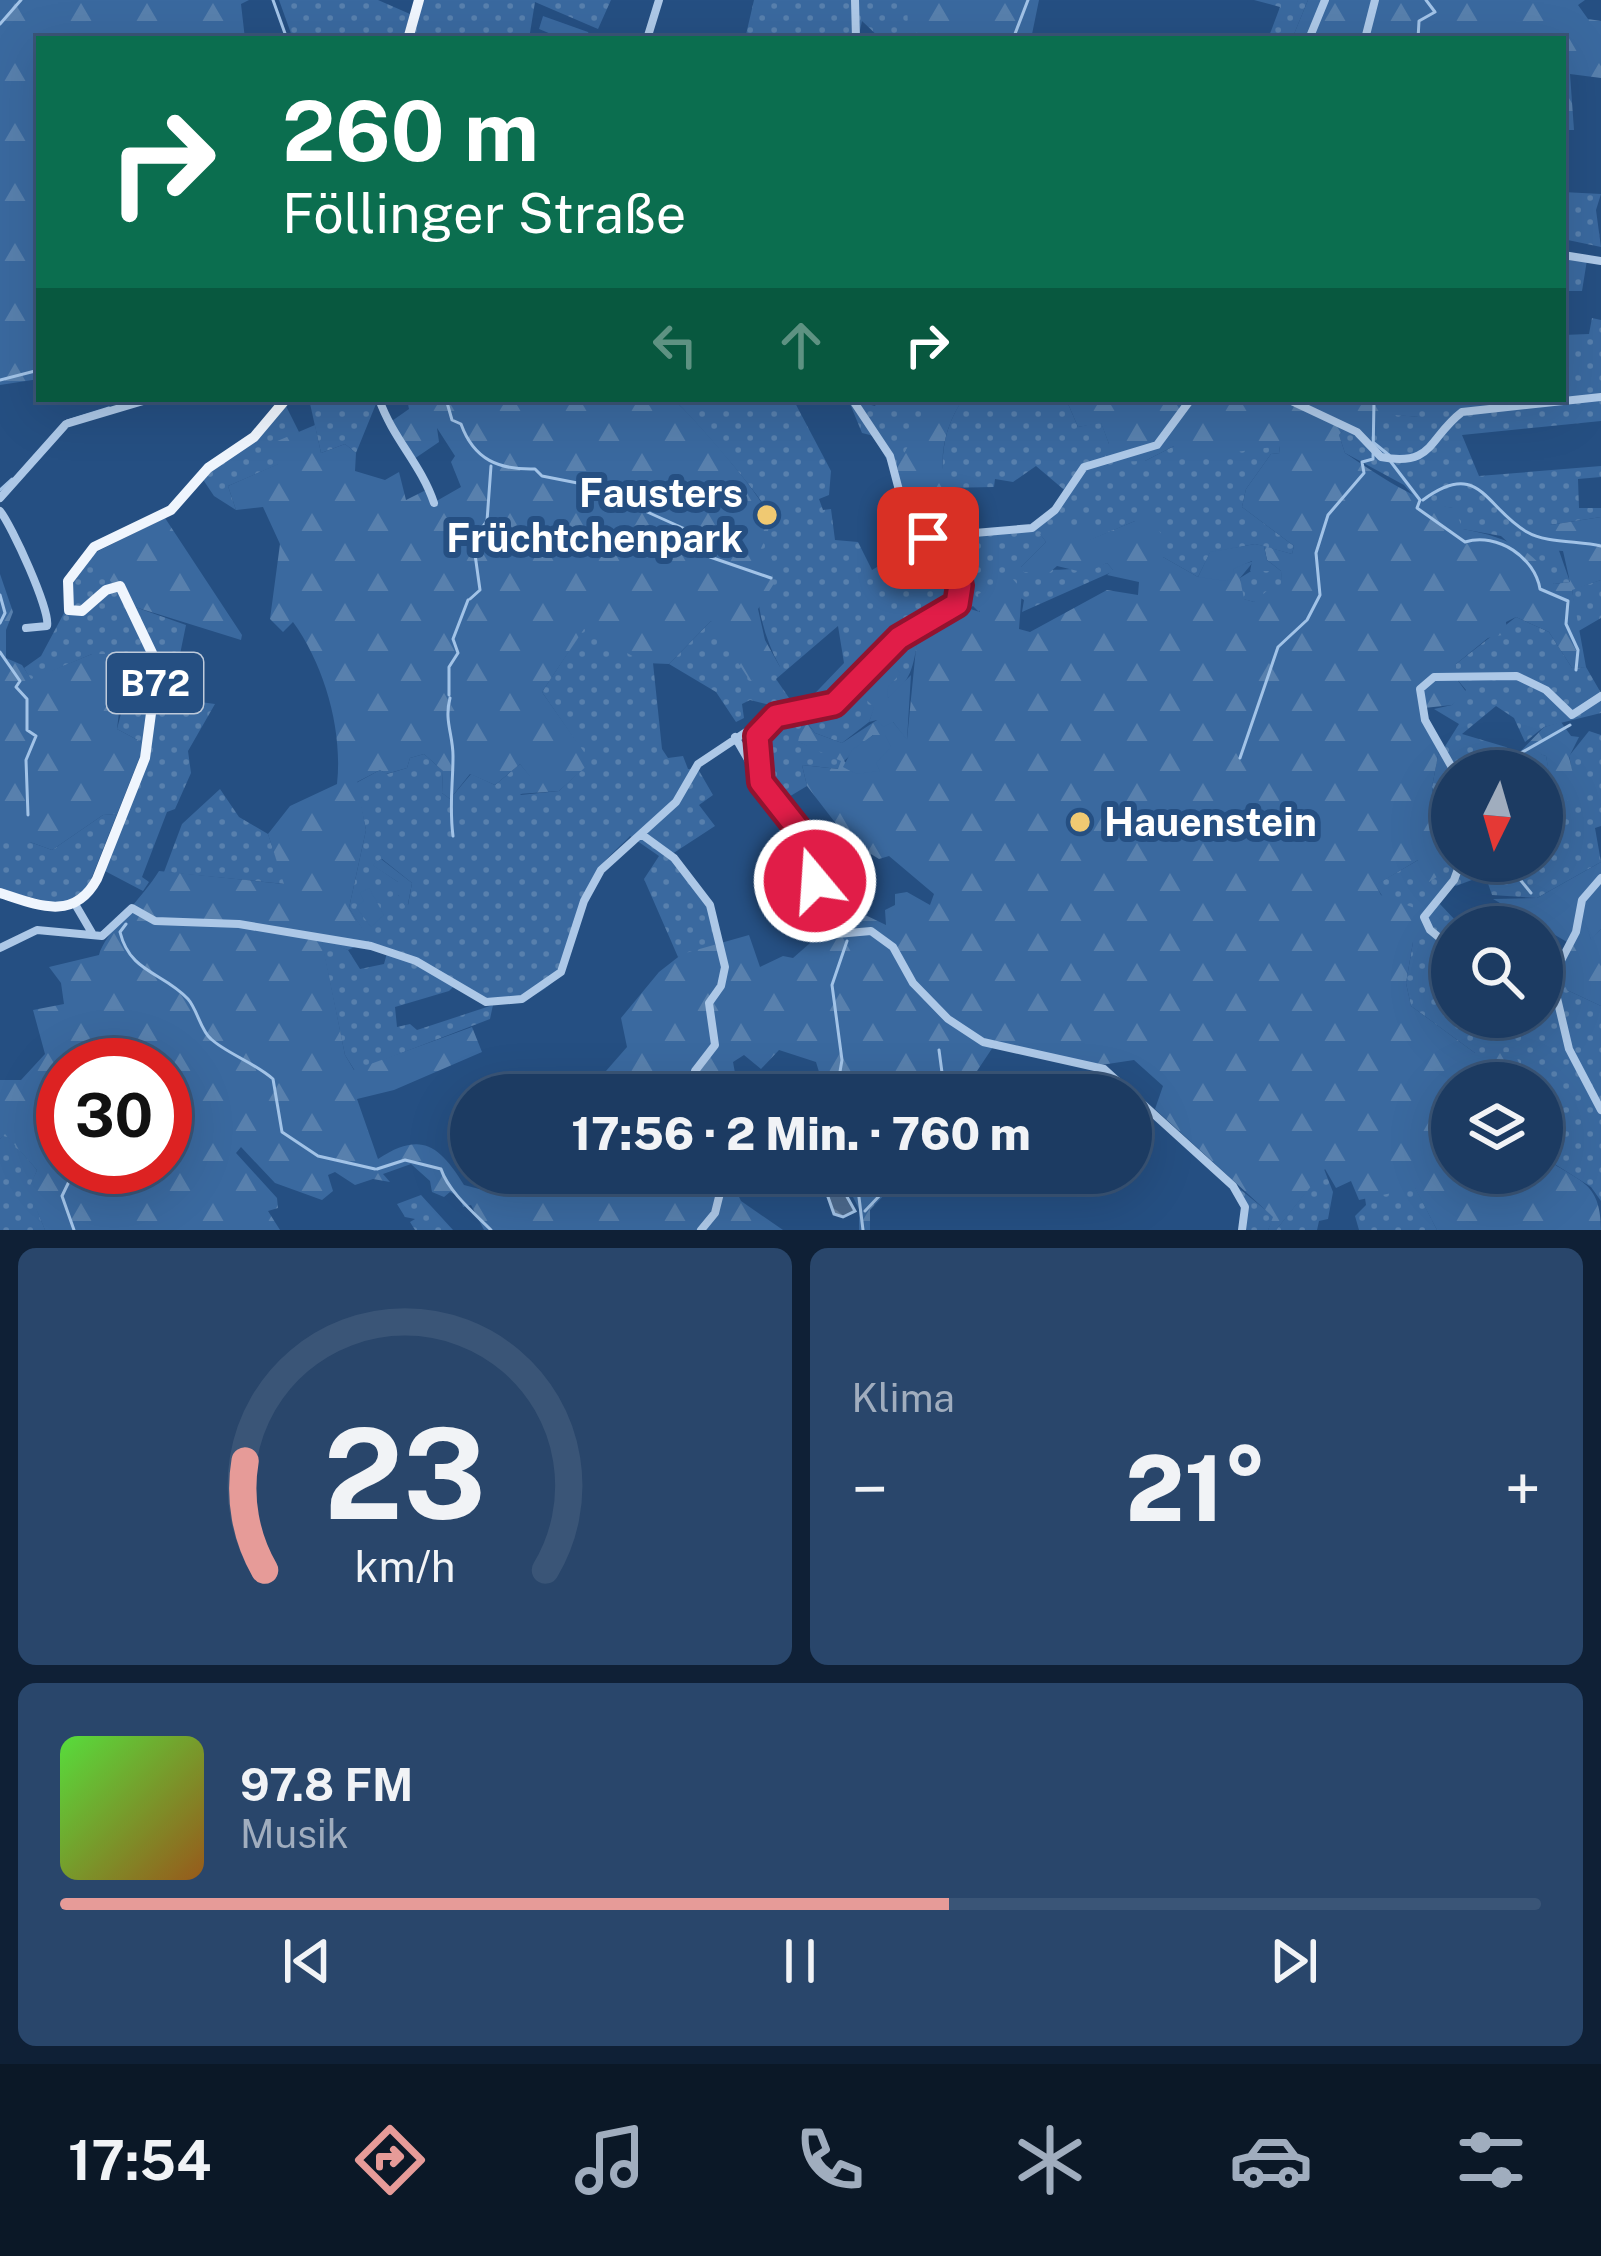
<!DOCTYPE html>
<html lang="de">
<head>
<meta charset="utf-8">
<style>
	:root { --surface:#1c3b62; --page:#29466b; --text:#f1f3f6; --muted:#a0adbe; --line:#3a5577; --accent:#e69b98 }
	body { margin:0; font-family:"Public Sans",sans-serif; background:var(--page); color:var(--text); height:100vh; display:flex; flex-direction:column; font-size:45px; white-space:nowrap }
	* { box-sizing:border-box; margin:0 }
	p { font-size:39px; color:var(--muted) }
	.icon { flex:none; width:66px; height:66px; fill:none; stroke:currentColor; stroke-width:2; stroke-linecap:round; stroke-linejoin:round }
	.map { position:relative; height:1230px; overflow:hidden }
	.details { display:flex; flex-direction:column; gap:18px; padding:18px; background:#0f2036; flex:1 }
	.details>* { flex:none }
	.guide { position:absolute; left:36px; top:36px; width:1530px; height:366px; border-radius:0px; box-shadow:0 12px 48px #0002,0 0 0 3px var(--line); background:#0b6e4f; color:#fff; overflow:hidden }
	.needle { width:78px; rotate:185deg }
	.controls { position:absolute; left:1431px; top:750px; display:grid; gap:24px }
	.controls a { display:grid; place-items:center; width:132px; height:132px; border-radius:50%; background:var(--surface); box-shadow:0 12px 48px #0002,0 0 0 3px var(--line); font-size:60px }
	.speed { position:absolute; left:36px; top:1038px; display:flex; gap:24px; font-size:60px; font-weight:700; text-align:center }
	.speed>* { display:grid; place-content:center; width:156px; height:156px; border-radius:50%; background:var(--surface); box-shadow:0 12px 48px #0002,0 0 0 3px var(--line); line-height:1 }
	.speed .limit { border:18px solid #d22; background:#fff; color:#111 }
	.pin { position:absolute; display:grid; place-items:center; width:102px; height:102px; color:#fff; margin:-51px; border-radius:24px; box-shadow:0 6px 18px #0006 }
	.me { position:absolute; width:132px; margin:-66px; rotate:342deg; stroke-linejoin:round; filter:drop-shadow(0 0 9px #0008) }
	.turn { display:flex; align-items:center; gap:42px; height:252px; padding:0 48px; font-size:54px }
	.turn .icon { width:156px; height:156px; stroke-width:2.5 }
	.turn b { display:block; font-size:84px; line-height:102px }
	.lanes { display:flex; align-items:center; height:114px; padding:0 48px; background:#0003; justify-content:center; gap:60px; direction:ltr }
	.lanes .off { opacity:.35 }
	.big { font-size:90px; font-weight:800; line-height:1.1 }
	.details .tile { flex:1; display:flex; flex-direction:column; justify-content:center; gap:18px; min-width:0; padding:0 42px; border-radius:18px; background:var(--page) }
	.details .dial { align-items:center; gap:0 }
	.dial svg { height:312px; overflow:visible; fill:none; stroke:var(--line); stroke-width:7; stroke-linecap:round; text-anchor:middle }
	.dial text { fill:var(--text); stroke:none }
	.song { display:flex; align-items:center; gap:36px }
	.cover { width:144px; height:144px; border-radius:18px; background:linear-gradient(135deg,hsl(110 70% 55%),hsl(30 70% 35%)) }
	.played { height:12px; border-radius:6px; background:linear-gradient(90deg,var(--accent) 60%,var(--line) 60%) }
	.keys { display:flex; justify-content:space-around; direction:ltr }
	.heat { display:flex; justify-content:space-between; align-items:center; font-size:66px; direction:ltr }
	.details .tiles { flex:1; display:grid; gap:18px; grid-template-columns:1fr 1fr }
	.tile:last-child { grid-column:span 2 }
	.trip { position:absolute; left:450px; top:1074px; width:702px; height:120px; border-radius:60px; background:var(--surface); box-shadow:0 12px 48px #0002,0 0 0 3px var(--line); font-weight:800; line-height:120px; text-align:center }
	.tabs { display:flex; height:192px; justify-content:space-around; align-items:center; background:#0b1827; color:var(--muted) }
	.tabs .icon { width:84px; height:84px }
	.tabs .on { color:var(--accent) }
	.tabs b { font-size:54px; color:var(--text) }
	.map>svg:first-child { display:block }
</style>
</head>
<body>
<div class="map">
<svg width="1601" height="1230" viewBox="0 0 1601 1230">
	<defs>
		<pattern id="grass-dots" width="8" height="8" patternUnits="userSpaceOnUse" patternTransform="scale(3)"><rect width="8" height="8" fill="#3a699f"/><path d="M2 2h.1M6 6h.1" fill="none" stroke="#5880ad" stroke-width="1.8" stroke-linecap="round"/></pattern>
		<pattern id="forest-firs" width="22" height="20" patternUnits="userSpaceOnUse" patternTransform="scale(3)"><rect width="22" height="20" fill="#3a699f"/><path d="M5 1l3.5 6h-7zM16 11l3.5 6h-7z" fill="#5880ad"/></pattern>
		<pattern id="water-waves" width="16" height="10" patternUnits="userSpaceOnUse" patternTransform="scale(3)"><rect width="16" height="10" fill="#4c6a8e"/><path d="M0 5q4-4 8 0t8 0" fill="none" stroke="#67809f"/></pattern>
	</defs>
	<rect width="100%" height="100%" fill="#254f82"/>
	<!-- grass -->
	<path fill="url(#grass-dots)" fill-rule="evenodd" d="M279,0H378L410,14L403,39H293Z
		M424,0H611L598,29L535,2L529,39H411Z
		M754,0H907L929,39H881L862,21L858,39H745Z
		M1254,0H1308L1292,39H1268L1280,7Z
		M1563,192L1601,194L1596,210L1601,247L1563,239Z
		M1563,258L1587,260L1582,291H1563Z
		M1592,318L1601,320V421L1462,435L1479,476L1601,466V477L1578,479L1579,508H1601V517L1550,525L1570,582L1554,584L1501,536L1462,529L1453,508L1420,503L1404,485L1345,453L1339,435L1348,425L1371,422L1382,413L1418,417V399H1484L1483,404L1563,399V335L1589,334Z
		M309,399H378L356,453L345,444L321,453Z
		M673,399H793L831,471L829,495L819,499L823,510L831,509L835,540L858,542L872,570L924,539L944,558L936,566L955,601L963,585L951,551L955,535C1006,535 1038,539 1069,494L1036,466L1013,482L995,479L994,487L944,488C940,455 944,427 963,399H1066L1078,427L1101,422L1109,444L1145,461L1174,446H1279L1280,453L1271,454L1246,489L1242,507L1294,546L1292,554L1255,544L1210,553L1198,577L1163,557L1135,521L1088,541L1041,535L1046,542L1021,567C1038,572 1091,570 1107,563L1114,571L1022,612L1024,600L996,584L979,612L973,606L918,638C913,667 912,681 887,699V688L853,686L875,707L869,722L842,743L815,733L799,712L750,700L742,704L744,718L736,722L716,692L669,664L711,621L780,667C760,630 753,592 759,550C761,538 768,524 768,513C767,502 686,409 673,399ZM838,626L844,663L798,711L776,679Z
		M848,399L875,406L879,399L934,401L897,467L890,466L874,436L862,433Z
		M285,404L299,432L267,452L279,464L228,486L236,510L214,496L202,478Z
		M85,552L122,583L135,607L186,625L171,698L215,704L188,751L191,773L175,809L167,812L142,877L149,882L143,891L103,870L145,744L117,729L131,675L122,654H92L31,680L24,668L41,656L64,613V582Z
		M1256,568L1281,571L1283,591L1254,602L1243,599L1240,578Z
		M1601,580V618L1577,632L1572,589Z
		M1516,617L1549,632L1572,668L1586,667L1601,693V713L1544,727L1525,742L1514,718L1496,706L1462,734L1506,747L1500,771H1452V861H1542V771L1527,766L1535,752L1546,756L1556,807C1573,794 1574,776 1569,756L1589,731L1601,735V826L1595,828L1601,862L1537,898L1492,895L1485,875L1456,886L1449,882L1439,903L1456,921L1468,919L1469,927H1452V1017H1542V952L1561,955L1567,990L1601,1006V1201L1591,1187L1542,1156V1083H1528L1529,1075L1475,1053L1411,1006L1406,983L1413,942L1375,885L1420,859L1437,806L1432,787L1440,745L1444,748L1459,724L1434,709L1452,705L1466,690L1456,678V664Z
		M584,628L653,663L662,749L668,758L683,756L688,769H698L713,795L699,805L715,826L669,856L703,894L724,945L678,957L644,879L659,856L630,836C620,847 605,858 598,871C582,899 580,931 567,960C546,1009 493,1008 455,985L449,991L395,1007L397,1027L410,1024L417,1030L493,1005L490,1019L355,1071L345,1055L321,939L348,950L360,969L384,964L387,953L427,968L390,951L357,946L369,940L349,908L366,830L356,783L380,770L387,774L407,768L410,758L424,754L443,771L442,793L450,799L471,774L495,785L520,764L535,782L520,795L559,791L590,762L542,692ZM382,859L412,883L408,905L398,895V882L373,865Z
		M803,720L799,742L842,760L839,769L802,765L807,786L777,804L747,761L761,751L771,755V728Z
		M220,789L239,817L268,834L285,884L164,872L182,824Z
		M117,814L86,892L62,905L0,890V842H30L52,850L103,815Z
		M5,1133L37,1170L29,1190L45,1230H0V1139Z
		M1324,1169L1333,1192L1328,1219L1319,1221L1317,1230H1276Z
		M1235,1185L1274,1217L1268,1230H1245L1247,1207Z
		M1415,1187L1437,1230H1359L1355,1216L1366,1205L1365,1198Z
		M421,1195L453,1230H415L410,1222L415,1219L405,1217L397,1204Z"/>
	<!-- forest -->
	<path fill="url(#forest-firs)" fill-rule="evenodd" d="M0,0H249L241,4L245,39H39V379L0,385Z
		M907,0H1039L1031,39H929L908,28Z
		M1308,0H1585L1578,5L1588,19L1601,21V78L1570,74L1574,130H1563V39H1292Z
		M407,399H673C691,414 764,497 769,517C771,530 764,541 759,553L772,559L773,585L758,609L765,640L780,667L750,681L711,621L669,664L645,663L584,629L542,692L591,762L559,791L519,794L534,782L520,764L495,785L470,774L450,799L442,793L443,771L424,754L410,758L407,768L386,774L380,770L357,782L366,830L349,908L370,940L348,950L322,941L345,1055L354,1070L472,1027L482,1052L394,1090L357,1099L378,1159C421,1131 439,1145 464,1185L498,1194L518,1185L513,1173H727L741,1201L783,1230H484L471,1205L463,1207L460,1197L450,1192L444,1197L432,1192L430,1181L411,1164L383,1174L390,1182L373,1179L355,1185L335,1172L328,1175L333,1191L322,1200L275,1183L241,1147L236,1153L277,1198L278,1208L268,1211L280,1230H45L28,1190L37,1170L5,1134L0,1139V1080H21L45,1054L33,1010L64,1004L61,983L49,967L99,955C104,934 144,896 159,871L284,884L268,834L290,806L337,784C343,731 325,666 293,622L283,632L270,619L280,544L263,507L236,510L228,486L278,464L266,452L275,442L315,425L321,453L345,444L356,453L355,471L385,480L399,472L406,500L426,490L433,503L461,487L451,462L455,456L437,428L439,442L414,459L389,423L409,409ZM63,1065H165V1167H63Z
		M933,399H963C941,432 935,471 954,506L936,542L905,508L897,467Z
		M1066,399H1418L1419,417L1382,414L1368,432L1348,425L1339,435L1345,453C1377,474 1417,503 1454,508L1463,529C1501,536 1535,548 1554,584L1570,582L1563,551L1547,550L1526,535L1543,515L1550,525L1601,517V580L1572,590L1586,667L1572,668L1549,632L1516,617L1506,622L1507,634L1488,638L1456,664V678L1467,693L1452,705L1424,708L1440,745L1432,787L1440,847L1437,877L1429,882L1418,874V860L1376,885L1381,895L1422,911V939L1413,942L1406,983L1411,1006L1475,1053L1514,1052L1528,1083H1452V1173H1542V1156C1577,1182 1601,1179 1601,1230H1437L1415,1188L1359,1200L1351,1181L1336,1188L1325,1169L1276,1230H1268L1273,1217L1155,1109L1163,1086L1134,1060L1101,1065L995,1044L961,1095H826L816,1062L779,1050L761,1069L744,1055L733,1062L739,1095H585L627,1047L621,1018L659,972L682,954L749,935L760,967L783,956L793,958L817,937L851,931L859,912L886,925L885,910L895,905V894L907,892L930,905L934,894L889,856L879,859L858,846L846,859L858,871L855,875L831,856L838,841L827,834L837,825L807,786L802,765L838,769L841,761L798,742L803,718L815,733L842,743L877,720L893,722L907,739L917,638L954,622L967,608L980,612L978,594L992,589L998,576L1012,578L1022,590L1019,629L1030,632L1107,590L1138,595L1139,582L1107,575L1113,570L1107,563L1086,573L1057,566L1049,573L1024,572L1020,568L1046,542L1040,534L1070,525L1090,529L1089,540L1135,521L1142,509L1163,536V557L1198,577L1254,561L1240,578L1244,599L1254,602L1269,589L1282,590L1281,571L1267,560L1264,546L1292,554L1294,546L1242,507L1246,489L1271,454L1280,453L1279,446L1193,458L1174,446L1145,461L1103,462L1109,444L1101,423L1078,427ZM873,735L883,750L875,763L879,770L853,768L844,761Z
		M165,518L242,635L241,640L135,607L122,584L112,583L90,555Z
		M0,574L13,612L6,630V658L22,665L31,679L92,654H122L132,667L131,675L140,680L128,707L119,712L117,729L145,744L117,814L103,815L52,850L30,842H0Z
		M1561,722L1571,736L1579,737L1569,757L1573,774L1587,779L1589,788L1555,808L1546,756L1535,753L1528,766L1531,771H1500L1506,747L1517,755L1544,727Z
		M381,859L412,883L407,909L398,895V882L372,865Z
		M1580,903L1591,939L1601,929V1006L1567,990C1553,954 1575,938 1580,903Z
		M841,1173H905L870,1210V1230H859V1209Z"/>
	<!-- green -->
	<path fill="#3a699f" d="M543,16L588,32L591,38L563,39L539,29Z
		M1255,544L1264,546L1267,560L1281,571H1250L1252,561L1233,569L1234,576L1226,581L1198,577L1210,552Z
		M881,657L901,673L887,688L888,698L911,675L907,740L893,722L883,727L877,720L869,722L874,707L852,686Z
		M873,735H885L891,747L876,763L880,771L856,774L843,767L852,750Z
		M1601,862V929L1591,940L1581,910L1576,930L1567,942L1493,899L1537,898Z
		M369,888L384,915L371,927L356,907L364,901L360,893Z"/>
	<!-- water -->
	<path fill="url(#water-waves)" stroke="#a2c3e7" stroke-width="3" d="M836,1177L855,1211L843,1217L834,1214L827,1194Z"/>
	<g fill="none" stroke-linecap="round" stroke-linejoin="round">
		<!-- stream -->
		<path stroke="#a2c3e7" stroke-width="3" d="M273,0L287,39
			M0,24L21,0
			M1013,39L1028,0
			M1418,39L1419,21L1435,12L1426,0
			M0,380L39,370
			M446,399L452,420L461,424C474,460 499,470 535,469L542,476L618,491L641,505
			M67,421L109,408
			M1374,443L1389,455
			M1391,462L1420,500L1417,508L1465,542C1498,532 1535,558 1540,589L1568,601L1566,624L1578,650L1576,670
			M0,490L12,479
			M1423,500C1480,458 1485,508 1527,532C1545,543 1580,541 1601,546
			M645,511L685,529L710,557L771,578
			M0,595L5,613L0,623
			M470,599L480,590L473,540L487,521L491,466
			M0,652L20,681L16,687L27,699V730L36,736L26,760L28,815
			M449,695V667L458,653L453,639L468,600
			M450,698C444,721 453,734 453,756C453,785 449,805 453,836
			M1240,758L1278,647L1307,620L1320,595L1316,553L1328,515L1364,473L1362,462L1373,459L1374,399
			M1510,771L1519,754L1570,725
			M1505,861L1531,893
			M126,924L120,932C130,973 163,972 188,999C197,1009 201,1031 211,1039C226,1053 255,1063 273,1079L282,1132L318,1156L375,1169
			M939,1050L945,1095
			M836,1095L842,1060L832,985L847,941
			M377,1169L405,1160L441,1169C448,1191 474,1213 491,1230
			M856,1173L863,1230
			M865,1211L901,1173
			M74,1230L62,1196L76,1167"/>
		<!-- minor -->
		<path stroke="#adc8e7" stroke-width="8" d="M855,0L856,39
			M647,39L659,0
			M1309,39L1325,0
			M1365,39L1375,0
			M1563,255L1601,261
			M379,399C393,439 421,464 434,503
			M1287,399L1357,432L1381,457C1434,467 1428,438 1462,412L1601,397
			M0,498L66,424L150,399
			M0,511C11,524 51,611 47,626L26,628
			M928,537L1032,528L1055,510L1084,467L1157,445L1191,399
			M735,737L761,782L821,858L815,881L791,910L798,929L814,936L871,931L893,947L913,983L948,1019L983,1042L1104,1069L1233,1186L1245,1207L1242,1230
			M759,770L755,743L765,722
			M1454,771L1425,720L1420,689L1434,677L1517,676L1546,690L1572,715L1601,696
			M641,834L674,858L710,905L725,967L721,986L709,1003L715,1045L695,1071L702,1095
			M75,904L92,933
			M0,948L37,930L102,936L132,908L155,921L239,924L371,946L416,961L486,1002L522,999L561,972L584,901L601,870L676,802L698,764L761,722L834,704L899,638L962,597L944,553L905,513L890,456L852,399
			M1452,948L1430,930L1424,917L1454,880L1461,861
			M1542,958L1552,977L1569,1049L1601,1110
			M1553,976L1576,932L1582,900L1601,878
			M701,1230L715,1213L721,1189L709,1173"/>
		<!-- major -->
		<path stroke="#eff5fd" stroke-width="10" d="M408,39L419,0
			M0,893C37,905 74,922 97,879L145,758L156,676L152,653L120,586L106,590L82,611L69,610L68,581L94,547L171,510L208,468L254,437L286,399"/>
	</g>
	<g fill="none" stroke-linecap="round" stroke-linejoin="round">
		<!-- route casing -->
		<g stroke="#92132f" stroke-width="30">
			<path id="route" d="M815,881L821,858L761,782L757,736L776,716L834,704L899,638L957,604L960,585L928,538"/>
		</g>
		<!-- route -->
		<use href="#route" stroke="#e11d48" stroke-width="21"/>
	</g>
	<!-- markers -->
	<g fill="#f0c972" stroke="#254f82" stroke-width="4.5">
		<circle cx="767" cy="515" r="12"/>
		<circle cx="1080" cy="822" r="12"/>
	</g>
	<g text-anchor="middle" stroke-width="12" stroke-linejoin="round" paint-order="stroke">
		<!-- shield labels -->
		<rect fill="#254f82" stroke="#becada" stroke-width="3" x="107" y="653" width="96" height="60" rx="9"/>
		<g font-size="36" font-weight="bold" fill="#fff">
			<text x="155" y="696">B72</text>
		</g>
		<!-- poi labels -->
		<g font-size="39" font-weight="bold" fill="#fff" stroke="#254f82" text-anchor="end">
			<text x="743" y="507">Fausters<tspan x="743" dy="45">Früchtchenpark</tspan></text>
			<text x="1104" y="836" text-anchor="start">Hauenstein</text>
		</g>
	</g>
</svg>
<div class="controls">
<a><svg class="needle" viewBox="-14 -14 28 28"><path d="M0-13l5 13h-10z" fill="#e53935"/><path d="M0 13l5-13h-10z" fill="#a0adbe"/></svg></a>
<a><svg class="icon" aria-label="search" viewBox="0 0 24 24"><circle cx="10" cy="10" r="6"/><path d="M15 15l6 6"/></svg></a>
<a><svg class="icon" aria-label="layers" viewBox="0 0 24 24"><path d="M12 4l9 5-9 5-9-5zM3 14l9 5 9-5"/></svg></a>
</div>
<div class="speed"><div class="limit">30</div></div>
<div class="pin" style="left:928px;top:538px;background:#d93025"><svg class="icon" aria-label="arrive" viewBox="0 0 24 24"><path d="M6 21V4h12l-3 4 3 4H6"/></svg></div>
<svg class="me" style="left:815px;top:881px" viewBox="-20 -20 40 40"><circle r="17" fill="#e11d48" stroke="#fff" stroke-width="3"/><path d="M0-11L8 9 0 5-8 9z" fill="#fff"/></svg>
<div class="trip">17:56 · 2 Min. · 760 m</div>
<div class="guide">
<div class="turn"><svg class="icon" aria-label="right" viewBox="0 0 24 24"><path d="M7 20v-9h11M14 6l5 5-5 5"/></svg><div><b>260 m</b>Föllinger Straße</div></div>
<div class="lanes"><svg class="icon off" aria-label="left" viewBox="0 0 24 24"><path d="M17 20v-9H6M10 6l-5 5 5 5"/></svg><svg class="icon off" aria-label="ahead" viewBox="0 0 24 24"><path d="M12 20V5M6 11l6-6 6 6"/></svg><svg class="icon" aria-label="right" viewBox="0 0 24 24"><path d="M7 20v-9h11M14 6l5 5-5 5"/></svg></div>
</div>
</div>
<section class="details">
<div class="tiles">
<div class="tile dial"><svg viewBox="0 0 100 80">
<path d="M14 69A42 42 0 1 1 86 69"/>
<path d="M14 69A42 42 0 0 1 9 41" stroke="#e69b98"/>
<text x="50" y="56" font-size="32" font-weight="700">23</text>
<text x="50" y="72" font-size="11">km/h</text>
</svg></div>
<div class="tile"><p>Klima</p>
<div class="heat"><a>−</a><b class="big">21°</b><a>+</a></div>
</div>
<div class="tile">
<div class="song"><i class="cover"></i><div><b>97.8 FM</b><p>Musik</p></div></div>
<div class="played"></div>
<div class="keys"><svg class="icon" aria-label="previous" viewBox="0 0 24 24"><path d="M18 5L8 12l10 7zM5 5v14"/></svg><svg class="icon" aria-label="pause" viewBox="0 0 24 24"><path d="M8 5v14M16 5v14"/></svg><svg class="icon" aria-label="next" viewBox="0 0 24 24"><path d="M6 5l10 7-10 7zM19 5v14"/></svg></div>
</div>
</div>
</section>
<nav class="tabs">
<b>17:54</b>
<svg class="icon on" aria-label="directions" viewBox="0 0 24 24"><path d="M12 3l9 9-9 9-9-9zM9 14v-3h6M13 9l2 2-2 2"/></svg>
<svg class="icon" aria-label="music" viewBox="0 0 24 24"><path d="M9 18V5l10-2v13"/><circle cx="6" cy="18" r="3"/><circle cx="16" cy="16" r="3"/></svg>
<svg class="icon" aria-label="phone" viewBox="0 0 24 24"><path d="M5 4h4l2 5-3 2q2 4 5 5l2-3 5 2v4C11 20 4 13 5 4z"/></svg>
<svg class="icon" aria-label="climate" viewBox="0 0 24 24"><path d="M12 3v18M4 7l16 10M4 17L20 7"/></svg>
<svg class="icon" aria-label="car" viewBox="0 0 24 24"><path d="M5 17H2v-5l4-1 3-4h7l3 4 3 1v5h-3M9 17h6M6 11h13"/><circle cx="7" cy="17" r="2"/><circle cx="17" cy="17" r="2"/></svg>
<svg class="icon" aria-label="filters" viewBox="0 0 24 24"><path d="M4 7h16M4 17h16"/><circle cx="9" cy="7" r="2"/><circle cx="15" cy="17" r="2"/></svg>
</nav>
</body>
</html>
